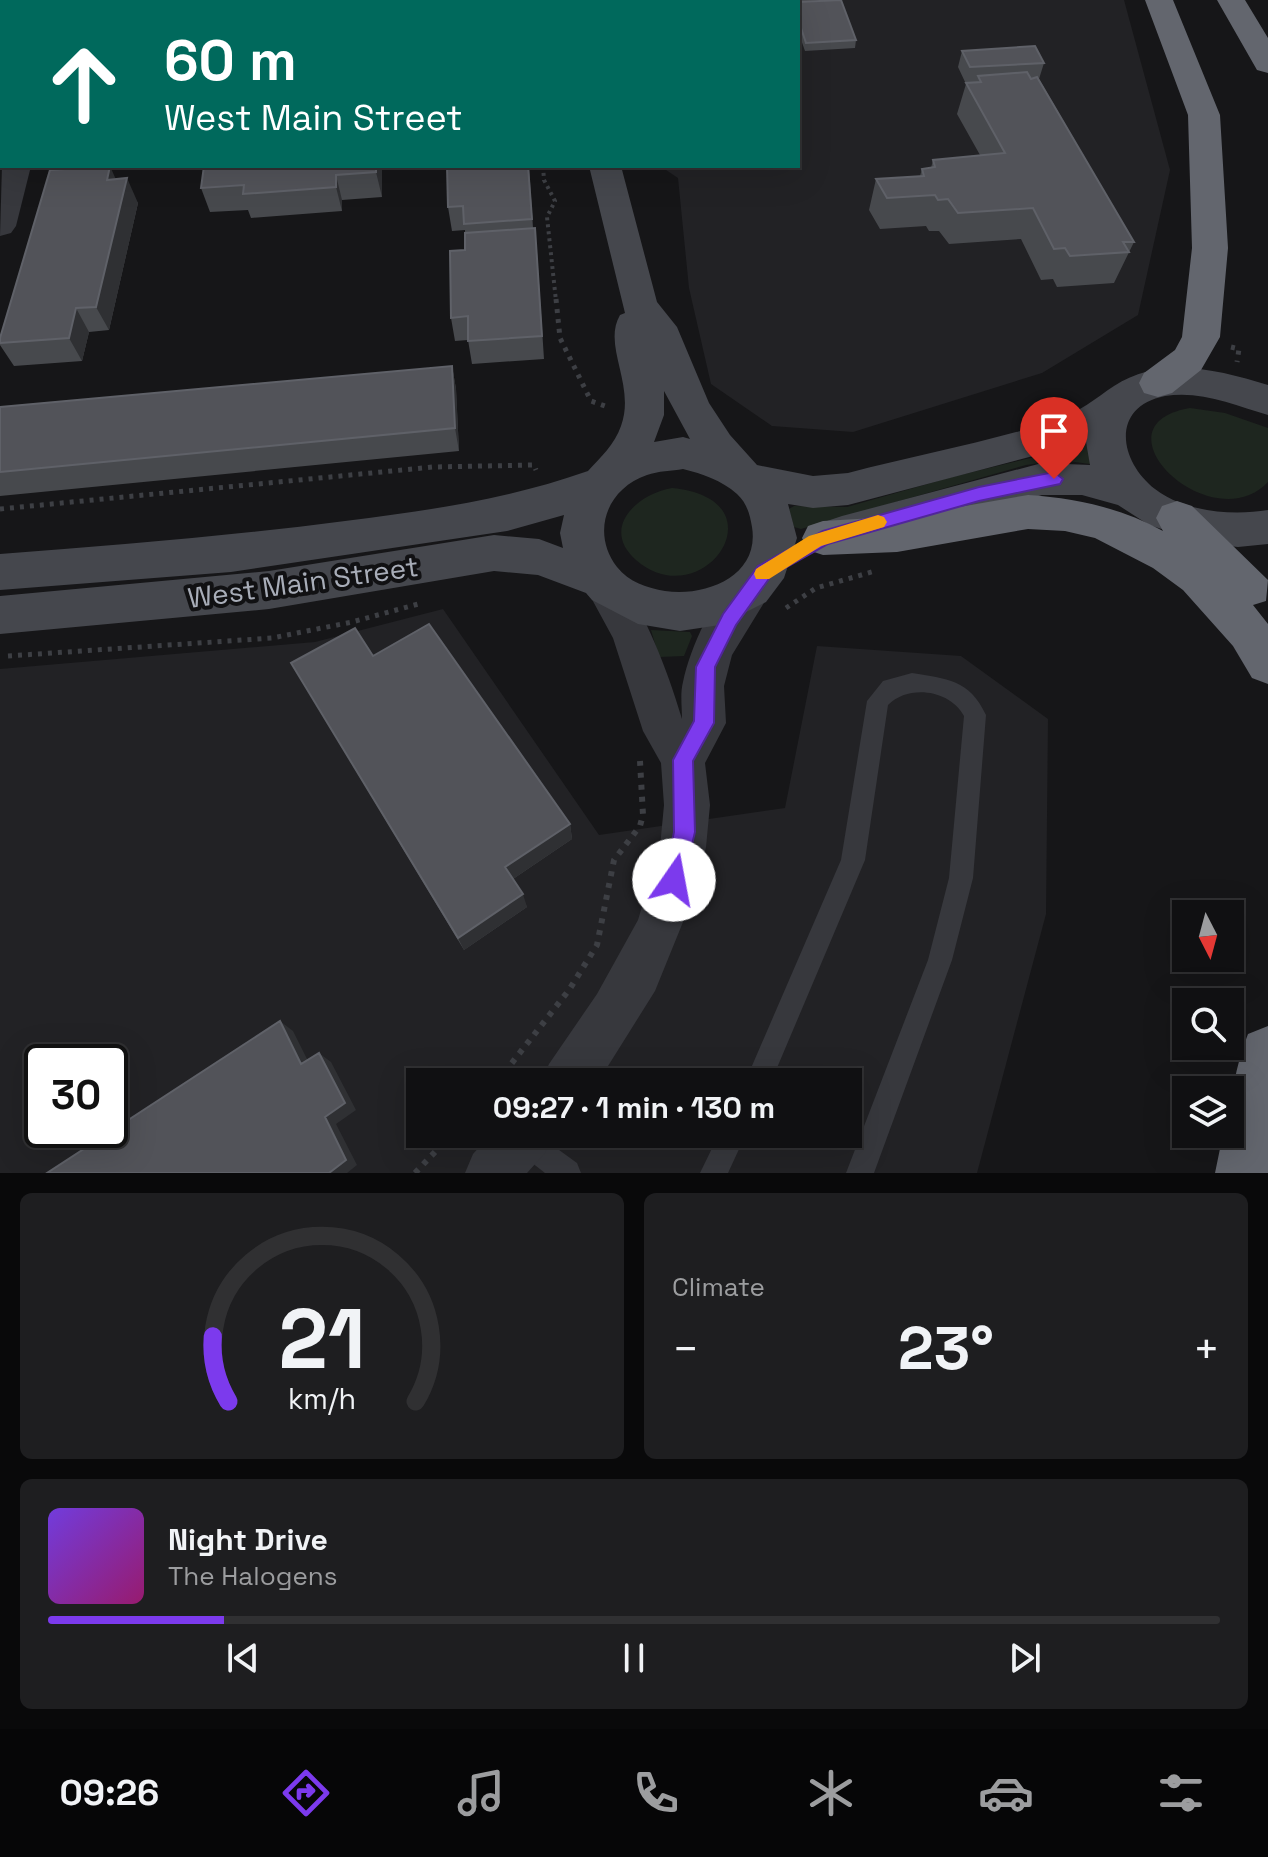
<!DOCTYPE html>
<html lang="en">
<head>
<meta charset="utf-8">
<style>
	:root { --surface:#101012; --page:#1e1e20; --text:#f1f3f6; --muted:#9c9d9f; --line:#303032; --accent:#7c3aed }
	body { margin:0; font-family:"Space Grotesk",sans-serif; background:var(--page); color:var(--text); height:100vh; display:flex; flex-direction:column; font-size:30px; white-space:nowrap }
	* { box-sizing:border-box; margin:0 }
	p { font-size:26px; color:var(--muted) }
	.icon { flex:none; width:44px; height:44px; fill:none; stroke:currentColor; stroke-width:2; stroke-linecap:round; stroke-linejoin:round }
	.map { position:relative; height:1173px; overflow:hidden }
	.drawer { display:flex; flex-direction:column; gap:20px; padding:20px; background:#09090a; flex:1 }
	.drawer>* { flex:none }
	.banner { position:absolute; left:0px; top:0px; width:800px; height:168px; box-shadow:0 8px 32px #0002,0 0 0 2px var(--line); background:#00695c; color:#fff; overflow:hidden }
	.needle { width:52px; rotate:174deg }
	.fabs { position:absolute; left:1172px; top:900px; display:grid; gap:16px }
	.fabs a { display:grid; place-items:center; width:72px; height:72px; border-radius:0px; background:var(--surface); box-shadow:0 8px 32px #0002,0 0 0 2px var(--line); font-size:40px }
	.speed { position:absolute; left:24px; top:1044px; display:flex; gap:16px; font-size:40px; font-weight:700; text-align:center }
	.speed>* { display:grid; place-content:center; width:104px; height:104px; border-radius:50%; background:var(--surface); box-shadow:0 8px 32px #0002,0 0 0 2px var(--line); line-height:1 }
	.speed .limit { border:4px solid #111; border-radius:12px; background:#fff; color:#111 }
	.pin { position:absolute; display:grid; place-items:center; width:68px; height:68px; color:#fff; margin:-82px -34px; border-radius:50% 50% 50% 0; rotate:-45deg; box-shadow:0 0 8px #0007 }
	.pin .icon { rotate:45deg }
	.me { position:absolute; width:88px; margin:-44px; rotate:12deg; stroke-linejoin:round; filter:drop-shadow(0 0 6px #0008) }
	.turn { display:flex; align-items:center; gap:28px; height:168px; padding:0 32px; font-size:36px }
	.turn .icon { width:104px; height:104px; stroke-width:2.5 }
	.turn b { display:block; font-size:56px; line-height:68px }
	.big { font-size:60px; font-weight:700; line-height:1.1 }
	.drawer .tile { flex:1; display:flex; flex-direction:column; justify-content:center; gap:12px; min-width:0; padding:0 28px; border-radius:12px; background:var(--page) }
	.drawer .dial { align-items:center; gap:0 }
	.dial svg { height:208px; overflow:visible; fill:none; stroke:var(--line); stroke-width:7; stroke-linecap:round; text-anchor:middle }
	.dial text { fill:var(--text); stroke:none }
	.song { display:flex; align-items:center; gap:24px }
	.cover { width:96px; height:96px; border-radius:12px; background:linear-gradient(135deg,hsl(260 70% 55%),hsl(320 70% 35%)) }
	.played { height:8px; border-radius:4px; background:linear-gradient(90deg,var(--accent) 15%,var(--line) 15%) }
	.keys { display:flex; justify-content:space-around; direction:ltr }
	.heat { display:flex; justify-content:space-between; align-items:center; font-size:44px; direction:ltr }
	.drawer .tiles { flex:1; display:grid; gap:20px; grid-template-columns:1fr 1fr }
	.tile:last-child { grid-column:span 2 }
	.trip { position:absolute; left:406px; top:1068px; width:456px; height:80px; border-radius:0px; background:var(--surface); box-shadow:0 8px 32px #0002,0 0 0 2px var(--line); font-weight:700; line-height:80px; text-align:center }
	.menu { display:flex; height:128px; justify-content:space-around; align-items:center; background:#060607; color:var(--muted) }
	.menu .icon { width:56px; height:56px }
	.menu .current { color:var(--accent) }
	.menu b { font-size:36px; color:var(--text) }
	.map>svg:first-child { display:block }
</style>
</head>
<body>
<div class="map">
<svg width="1268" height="1173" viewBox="0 0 1268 1173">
	<rect width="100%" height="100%" fill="#161618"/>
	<!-- built -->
	<path fill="#222225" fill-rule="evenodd" d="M622,0H1124L1170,170L1138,315L1042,373L853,432L772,426L711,384L689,288L678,178L660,166H798V2Z
		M443,609L599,835L785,808L817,646L961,656L1048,719L1046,914L977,1173H0V669L315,642ZM42,1062H110V1130H42ZM420,1082H848V1134H420Z"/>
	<!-- green -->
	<path fill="#1e261f" d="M1190,408L1225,413L1268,428V482C1211,542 1089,425 1190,408Z
		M1085,445L1090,446V464L1060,460L1026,465L801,529L794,527L789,509L794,506L847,507L952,477Z
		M672,488C785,499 703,618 636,560C600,528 637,494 672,488Z
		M651,630L690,632L692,636L684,656L659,657Z"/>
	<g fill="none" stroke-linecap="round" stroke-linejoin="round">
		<!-- path-far2 -->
		<path stroke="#3d3f44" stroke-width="4" stroke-dasharray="3 4" stroke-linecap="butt" d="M543,166L544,180L555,201L547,217L556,301"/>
		<!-- path-far1 -->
		<path stroke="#3d3f44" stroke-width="5" stroke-dasharray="4 6" stroke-linecap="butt" d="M556,299L560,338L591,401L608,407
			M1231,347L1239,349L1237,362
			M0,509L433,467L534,465L536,470
			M786,608L816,588L875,571
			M8,656L272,638L352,622L422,603"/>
		<!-- path -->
		<path stroke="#3d3f44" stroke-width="6" stroke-dasharray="5 7" stroke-linecap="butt" d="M497,1082L569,990L597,945L614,860L640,826L643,815L640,761
			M415,1173L452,1134"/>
		<!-- service -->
		<path fill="#37383d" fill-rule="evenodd" d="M912,673C947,679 969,679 986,715L973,878L952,960L874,1173H846L928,960L949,878L964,716C950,690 909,684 888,705L865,860L771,1082H745L841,860L867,701L883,681Z
			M511,1134H537L577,1163L581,1173H545L513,1148L509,1139Z
			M719,1134H746L728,1173H700Z"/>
		<!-- minor -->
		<path fill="#37383d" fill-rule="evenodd" d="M2,165L31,166L16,226L11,233L0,236Z
			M602,564L616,569C646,617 666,665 682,719C682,707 680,693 683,682C690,648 714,595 741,572C750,565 760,568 770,571L776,583L732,655L724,686L726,723L705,763L710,805L706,847L696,890L655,991L598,1082H541L549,1064L597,994L638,920L660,847L664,805L661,763L643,731L613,638L582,581L588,569Z
			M491,1134H553L545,1153L527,1173H465L473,1154Z"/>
		<!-- secondary -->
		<path fill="#45474d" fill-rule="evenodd" d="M552,0H580V2H552Z
			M589,166H621L657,302L677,327L709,403L730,435L757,465L813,476L848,473C917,455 989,442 1057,420C1078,413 1096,398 1114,386C1163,355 1217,370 1268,385V415C1235,405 1200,390 1165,396C1110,407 1119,461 1155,489C1185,512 1232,516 1268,510V544L1238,547L1209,544L1149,525L1118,505L1082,495H1042L842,550L827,545L821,533L827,521L842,516L1042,463L1090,465L1086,442L848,505L813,508L788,504L797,538L784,578L766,602L720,625L680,631L638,624L592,600L586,593L538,575L494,571L269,609L0,634V596L269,571L494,535L539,539L563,548L560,533L564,515L507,531L231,572L0,590V554C115,545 230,536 345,521C431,510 505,500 588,471C600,458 615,444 621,426C636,385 602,346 620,315L625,313ZM664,391L690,439L683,437L654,442L664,415ZM683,469C703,474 721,480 737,494C747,503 750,515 752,527C760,576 706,597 665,591C647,588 629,582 617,567C591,533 606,489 647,475C658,471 672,471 683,469Z"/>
		<!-- motorway -->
		<path fill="#63666e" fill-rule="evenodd" d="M1145,0H1173L1220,115L1228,248L1220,337L1201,370L1172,393L1158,397L1144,393L1139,383L1144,373L1175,350L1182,337L1192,248L1188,115Z
			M1217,0H1245L1268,38V73L1257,70Z
			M1028,495C1076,498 1121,508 1163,531L1156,518L1162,506L1177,501L1192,506L1268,580L1266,601L1253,605L1268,624V684L1252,678L1233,646L1183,590L1153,568L1095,538L1065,531L1028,529L897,552L823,555L808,550L802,538L808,526L823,521L908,516Z
			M1268,1026V1173H1215L1223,1134H1230C1230,1099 1235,1067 1248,1034Z"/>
	</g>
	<!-- wall -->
	<path fill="#47494d" d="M30,0H120L118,2H31Z
		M664,0H714V2H664Z
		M725,0H775V2H726Z
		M787,0H827L793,2H788Z
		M798,2L856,40L855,48L805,51L798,31Z
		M962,51L1044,63L1039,79L1134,242L1114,283L1057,287L1053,279L1041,280L1021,239L949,244L939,231H929L926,226L880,229L869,210L876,179L920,176L922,169L931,168L933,160L980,155L957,114L966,84L958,67Z
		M0,64H2V146H0Z
		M204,166H382V197L342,200V211L251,218L248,210L210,212L201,188Z
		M529,166L533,228L537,252L544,359L472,364L468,340L455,341L451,318L465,250V230L452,231L448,207Z
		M116,179L138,203L109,330L89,332L82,361L14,366L0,345V338Z
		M452,366L456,389L459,451L0,496V407Z
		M373,656L570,824L572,839L513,879L527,907L464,950L291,663Z"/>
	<!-- shaded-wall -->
	<path fill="#2f3033" d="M72,0H120L118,2H73Z
		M0,101L2,105V118L0,114Z
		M110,166L121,191L107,180Z
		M376,166H382V197L376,172Z
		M336,175L342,200V211L336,187Z
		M127,178L138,203L109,330L96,307Z
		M76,308L89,332L82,361L69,338Z
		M452,366L456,389L459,451L455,428Z
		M570,824L572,839L510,881L505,867Z
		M523,894L527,907L464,950L458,938Z
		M280,1021L293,1031L314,1073L301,1064Z
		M319,1053L331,1062L356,1110L336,1124L357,1165L347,1173H329Z"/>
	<!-- building -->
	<path fill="#525359" stroke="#5f6168" stroke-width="2" d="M841,0L856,40L806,43L798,19V2Z
		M1035,46L1044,63L970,67L962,51Z
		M0,64H2V93H0Z
		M1027,72L1031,79L1037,77L1134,242H1123L1129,252L1070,256L1065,248L1054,249L1033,208L958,213L948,199L938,200L935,195L887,198L876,179L924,176L922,169L935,167L933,160L1005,153L966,83L981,82L978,76Z
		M110,166L107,180L127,178L96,307L76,308L69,338L0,343V338L50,170Z
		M204,166H376V172L336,175V187L243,194L244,185L201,188Z
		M447,166H528L532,219L464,224L463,206L448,207Z
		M535,228L542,336L468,341V316L451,318L450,251L465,250V233Z
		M452,366L455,428L0,472V407Z
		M429,624L570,824L505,867L523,894L458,938L291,663L355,628L373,656Z
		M280,1021L301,1064L319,1053L345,1103L325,1117L346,1160L329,1173H47Z"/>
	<!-- route -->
	<path fill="#7c3aed" stroke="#51269a" stroke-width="2" d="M1054,472L1063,479L1060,484L979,501L828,544L771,576L736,625L715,667L714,723L693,761L695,832L682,887L674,890L667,887L664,880L674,832L673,760L694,721L696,667L723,614L758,566L823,531L979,487Z"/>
	<!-- slow -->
	<path fill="#f59e0b" d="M878,515L884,517L887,522L884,527L821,546L769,579H756L754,574L756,569L809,536Z"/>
	<g text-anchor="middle" stroke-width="8" stroke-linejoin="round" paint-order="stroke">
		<!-- street labels -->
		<g font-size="28" fill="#a8adb8" stroke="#111113">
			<text transform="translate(303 582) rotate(-8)" y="10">West Main Street</text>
		</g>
	</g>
</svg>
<div class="fabs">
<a><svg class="needle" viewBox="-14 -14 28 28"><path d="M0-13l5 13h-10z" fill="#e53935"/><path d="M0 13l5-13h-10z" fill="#9c9d9f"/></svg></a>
<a><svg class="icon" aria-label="search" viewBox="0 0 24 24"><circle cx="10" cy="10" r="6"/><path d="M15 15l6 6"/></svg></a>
<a><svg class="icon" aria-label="layers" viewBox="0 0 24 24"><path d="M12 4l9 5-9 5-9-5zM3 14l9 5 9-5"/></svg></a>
</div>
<div class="speed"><div class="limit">30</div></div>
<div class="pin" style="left:1054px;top:479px;background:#d93025"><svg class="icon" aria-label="arrive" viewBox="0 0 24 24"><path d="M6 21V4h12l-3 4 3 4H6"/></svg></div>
<svg class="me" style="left:674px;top:880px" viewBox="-20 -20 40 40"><circle r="19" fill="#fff"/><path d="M0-13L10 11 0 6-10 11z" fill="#7c3aed"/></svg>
<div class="trip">09:27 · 1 min · 130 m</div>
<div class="banner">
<div class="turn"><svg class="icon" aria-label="ahead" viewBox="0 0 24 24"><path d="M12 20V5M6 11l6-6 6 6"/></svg><div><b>60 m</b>West Main Street</div></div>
</div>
</div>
<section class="drawer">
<div class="tiles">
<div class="tile dial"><svg viewBox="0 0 100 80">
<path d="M14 69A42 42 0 1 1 86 69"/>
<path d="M14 69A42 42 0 0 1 8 44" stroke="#7c3aed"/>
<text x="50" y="56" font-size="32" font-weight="700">21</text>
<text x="50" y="72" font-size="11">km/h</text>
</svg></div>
<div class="tile"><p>Climate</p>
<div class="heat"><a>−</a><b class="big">23°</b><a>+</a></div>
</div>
<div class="tile">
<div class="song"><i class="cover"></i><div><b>Night Drive</b><p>The Halogens</p></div></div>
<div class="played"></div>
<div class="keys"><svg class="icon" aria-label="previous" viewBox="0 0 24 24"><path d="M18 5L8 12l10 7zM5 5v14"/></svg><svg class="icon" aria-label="pause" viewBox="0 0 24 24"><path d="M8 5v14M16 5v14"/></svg><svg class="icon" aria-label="next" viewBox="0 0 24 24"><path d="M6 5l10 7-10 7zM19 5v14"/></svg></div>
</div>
</div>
</section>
<nav class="menu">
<b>09:26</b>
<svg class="icon current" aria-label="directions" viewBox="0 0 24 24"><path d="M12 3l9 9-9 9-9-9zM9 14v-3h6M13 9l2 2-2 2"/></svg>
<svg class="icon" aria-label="music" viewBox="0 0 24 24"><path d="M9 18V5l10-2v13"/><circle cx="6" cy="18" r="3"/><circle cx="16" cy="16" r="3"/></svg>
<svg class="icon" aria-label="phone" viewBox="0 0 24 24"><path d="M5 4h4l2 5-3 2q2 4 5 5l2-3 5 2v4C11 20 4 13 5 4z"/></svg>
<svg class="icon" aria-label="climate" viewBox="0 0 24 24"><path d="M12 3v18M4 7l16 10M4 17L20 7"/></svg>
<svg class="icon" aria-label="car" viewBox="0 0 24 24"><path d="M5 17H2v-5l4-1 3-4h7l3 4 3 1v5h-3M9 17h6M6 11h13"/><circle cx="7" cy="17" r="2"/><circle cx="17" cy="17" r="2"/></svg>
<svg class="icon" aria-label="filters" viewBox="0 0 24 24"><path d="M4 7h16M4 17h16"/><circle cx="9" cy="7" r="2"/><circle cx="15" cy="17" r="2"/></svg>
</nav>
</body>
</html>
